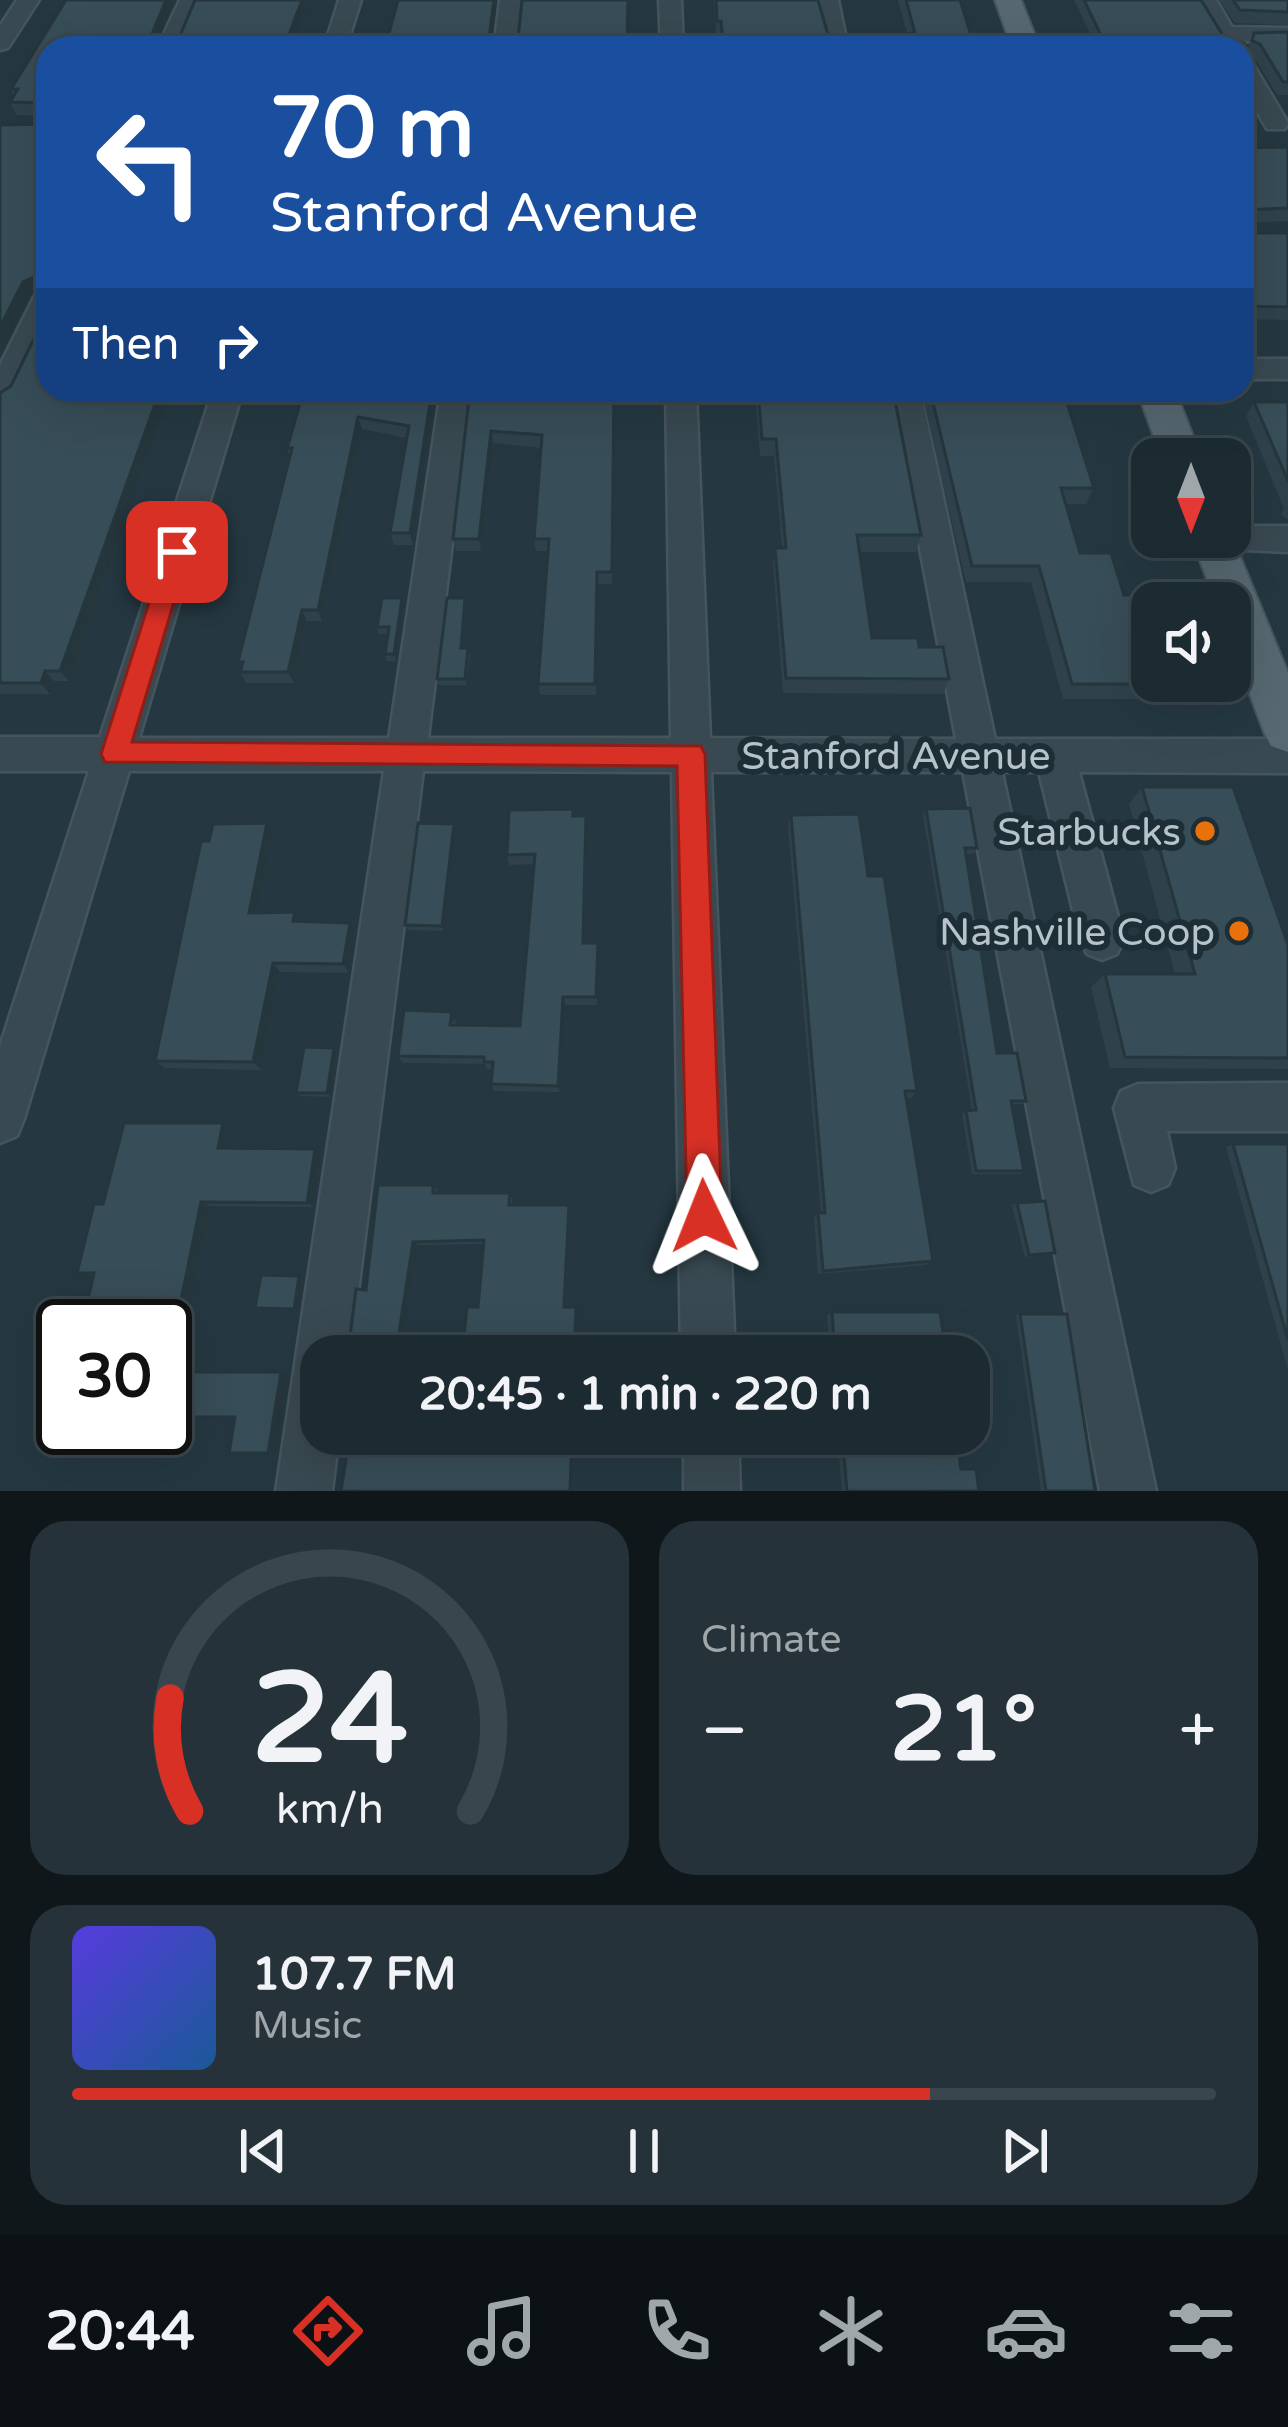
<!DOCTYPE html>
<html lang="en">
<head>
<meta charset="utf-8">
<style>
	:root { --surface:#1c2a31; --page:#253239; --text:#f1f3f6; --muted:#a0a7ab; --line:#3a464d; --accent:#d93025 }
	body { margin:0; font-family:"Varela Round",sans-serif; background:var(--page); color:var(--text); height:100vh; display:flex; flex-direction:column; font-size:45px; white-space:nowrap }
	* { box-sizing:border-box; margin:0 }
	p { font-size:39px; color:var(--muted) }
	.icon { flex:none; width:66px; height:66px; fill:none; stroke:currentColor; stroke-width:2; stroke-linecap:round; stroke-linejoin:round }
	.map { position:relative; height:1491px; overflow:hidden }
	.side { display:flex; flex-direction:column; gap:30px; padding:30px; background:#0f171b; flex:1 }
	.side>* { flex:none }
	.banner { position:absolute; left:36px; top:36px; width:1218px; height:366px; border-radius:36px; box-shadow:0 12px 48px #0002,0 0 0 3px var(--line); background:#1a4fa0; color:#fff; overflow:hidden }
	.needle { width:78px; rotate:180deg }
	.tools { position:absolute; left:1131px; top:438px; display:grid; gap:24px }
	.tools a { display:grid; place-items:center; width:120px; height:120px; border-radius:24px; background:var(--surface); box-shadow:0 12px 48px #0002,0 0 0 3px var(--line); font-size:60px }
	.speed { position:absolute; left:36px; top:1299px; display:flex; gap:24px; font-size:60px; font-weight:700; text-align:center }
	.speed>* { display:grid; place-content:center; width:156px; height:156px; border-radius:50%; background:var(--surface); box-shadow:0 12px 48px #0002,0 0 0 3px var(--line); line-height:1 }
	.speed .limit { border:6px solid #111; border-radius:18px; background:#fff; color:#111 }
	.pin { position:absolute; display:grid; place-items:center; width:102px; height:102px; color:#fff; margin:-51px; border-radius:24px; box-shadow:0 6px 18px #0006 }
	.me { position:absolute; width:132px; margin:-66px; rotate:358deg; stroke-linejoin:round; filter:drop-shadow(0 0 9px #0008) }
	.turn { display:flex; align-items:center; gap:42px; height:252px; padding:0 36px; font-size:54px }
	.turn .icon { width:156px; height:156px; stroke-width:2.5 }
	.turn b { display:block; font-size:84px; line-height:102px }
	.then { display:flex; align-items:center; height:114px; padding:0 36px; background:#0003; gap:24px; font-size:45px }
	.big { font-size:90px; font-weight:700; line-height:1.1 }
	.side .tile { flex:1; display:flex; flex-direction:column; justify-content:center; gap:18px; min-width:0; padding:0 42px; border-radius:36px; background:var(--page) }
	.side .dial { align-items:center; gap:0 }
	.dial svg { height:312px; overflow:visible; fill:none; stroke:var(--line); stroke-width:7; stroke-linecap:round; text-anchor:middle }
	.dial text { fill:var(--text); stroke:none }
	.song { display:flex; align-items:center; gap:36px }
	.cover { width:144px; height:144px; border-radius:18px; background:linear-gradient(135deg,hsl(250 70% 55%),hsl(210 70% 35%)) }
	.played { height:12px; border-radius:6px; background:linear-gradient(90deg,var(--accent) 75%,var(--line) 75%) }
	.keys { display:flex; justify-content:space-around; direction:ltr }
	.heat { display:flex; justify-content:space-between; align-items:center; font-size:66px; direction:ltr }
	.side .tiles { flex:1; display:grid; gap:30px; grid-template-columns:1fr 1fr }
	.tile:last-child { grid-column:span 2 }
	.trip { position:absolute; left:300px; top:1335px; width:690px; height:120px; border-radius:36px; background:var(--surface); box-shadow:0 12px 48px #0002,0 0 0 3px var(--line); font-weight:700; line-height:120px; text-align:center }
	.dock { display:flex; height:192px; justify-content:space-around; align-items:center; background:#0b1114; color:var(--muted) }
	.dock .icon { width:84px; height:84px }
	.dock .current { color:var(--accent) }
	.dock b { font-size:54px; color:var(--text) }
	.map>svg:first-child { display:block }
</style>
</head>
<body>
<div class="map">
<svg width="1288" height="1491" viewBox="0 0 1288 1491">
	<rect width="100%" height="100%" fill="#253841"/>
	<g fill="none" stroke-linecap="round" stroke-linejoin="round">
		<!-- minor casing -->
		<g stroke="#46555d" stroke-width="5">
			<path id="minor" d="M17,0H39L8,48L0,50V26Z
				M180,0H202L179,48H157Z
				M339,0H361L346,48H324Z
				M500,0H522L516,48H494Z
				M659,0H681L683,48H661Z
				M816,0H838L848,48H826Z
				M1194,0H1216L1232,27L1288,28V42L1240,41L1244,48L1242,52L1222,48Z
				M1242,57L1250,59L1288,123L1285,129H1267L1264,124L1242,85Z
				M48,288V327L15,396L0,406V365L34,297Z
				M1242,359H1288V379H1242Z
				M213,390H243L139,738H389L441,390H471L428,738H671L666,390H696L710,738L956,739L890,390H920L995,739H1288V773L1079,772L1124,939L1117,954L1102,960L1087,954L1080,939L1039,772H1002L1156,1491H1100L963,772H711L735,1356H681L672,772L423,771L350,1356H321V1434H339L332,1491H276L384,771H129L24,1119L17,1136L0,1143V1046L89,771H0V737H100Z
				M1230,526H1288V552L1201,548L1196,539L1230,537Z
				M1288,1083V1131H1167L1175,1168L1168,1185L1151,1192L1134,1185L1114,1108L1121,1091L1138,1084Z
				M684,1434H738L740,1491H684Z"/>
		</g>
		<!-- major casing -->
		<g stroke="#46555d" stroke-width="4">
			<path id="major" d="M995,0H1021L1040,48H1012Z
				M1137,390H1175L1202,459H1162Z
				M1230,532L1288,673V752L1271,746L1264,732L1230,641V603H1216L1191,537H1230Z"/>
		</g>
		<!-- minor -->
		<use href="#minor" fill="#394951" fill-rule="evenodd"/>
		<!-- major -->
		<use href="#major" fill="#576871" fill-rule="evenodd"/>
	</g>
	<!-- wall -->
	<path fill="#2f424b" d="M66,0H175L159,39L179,38L310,0L292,48H48V390H170L69,681H54L50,694H0V393L11,386L45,316V288L30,295L0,355V125L45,124V116L16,115L10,102L14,95L11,89Z
		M714,0H818L828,35L907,33L898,0H960L975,48H721L720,38H716Z
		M1074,0H1201L1224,37L1244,43L1243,72L1249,82L1242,95V48H1097Z
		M1219,0H1288V25L1235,23Z
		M1288,32V95H1277L1254,57L1246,53L1254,33Z
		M1288,147V221L1245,223L1244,229L1249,233H1288V320L1242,319V148Z
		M304,390H436L413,545H394L390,533L407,438L362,429L322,621H307L294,683H246L240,672L241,668L238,662L290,457L287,448Z
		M470,390H614L612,584H598L596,695H540L538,684L548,551H536L534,539L541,448L493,443L481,551H456L453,539Z
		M755,390H893L921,535L916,552H860L872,638L919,647L949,679L943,694L783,693L773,564L775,548H782L774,456H760Z
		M921,390H1063L1094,488L1086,504H1066L1080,553L1124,595L1164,684L1154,699H1063L1031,582H966Z
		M1254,402H1288V520L1281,514L1284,509L1246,416Z
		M404,605L396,661H387L385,654L388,634H379L377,627Z
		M466,605L463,648H468L470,655L466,685H439L437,679Z
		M1142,787L1288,945V1069L1110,1068L1091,987L1105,974H1175L1129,804Z
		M573,809L574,816L587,827L584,943H598L597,1005H565L560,1092L494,1091L491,1084L492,1069H487L485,1064L403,1063L398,1056L456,1020L455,1025L520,1026L534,864L509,865L507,855Z
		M926,809L977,848L974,854H965L997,1053L1026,1101L1022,1104H1012L1024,1171L1020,1174H972L962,1114L966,1111L972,1110L923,815Z
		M791,815L868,876L917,1091L911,1098H906L933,1261L926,1265L818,1274L814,1218L818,1213H821L788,826Z
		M267,823L274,834L258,913L355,932L349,973L280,972L261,1070L165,1068L155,1061L209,841Z
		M456,830L444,931L408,930L405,925Z
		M334,1048L337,1052L331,1097L300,1096L296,1093Z
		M223,1123L232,1129L228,1148L322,1154L314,1207L210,1206L181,1355H187L184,1372L289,1373L277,1452L235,1417H176L172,1438L63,1428L94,1276L77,1273L103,1204Z
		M1233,1144H1288V1370L1226,1147Z
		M433,1185L438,1190L437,1193L512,1197V1205L570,1209L566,1307H576L577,1309L478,1307L484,1244L418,1245L403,1347L349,1344L366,1290Z
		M1017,1203L1055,1253L1025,1257L1012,1205Z
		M832,1312L943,1332L952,1356H830L827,1315Z
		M1020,1314L1095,1491H1041L1016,1315Z
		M837,1434H956L961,1468L976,1469L979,1491H842Z"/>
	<!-- shaded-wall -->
	<path fill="#26363d" d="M166,0H175L156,48L150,39Z
		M302,0H310L292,48H284Z
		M494,0H497L491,48L489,38Z
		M45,272L48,287L30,295L0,355V327L23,282Z
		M160,390H170L69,681L60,671Z
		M432,390H436L413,545L410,533Z
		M358,417L362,429L322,621L318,610Z
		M491,431L493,443L481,551L479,539Z
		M402,598L404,605L396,661L394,654Z
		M465,598L466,605L463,655L461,648Z
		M302,610L307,621L294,683L288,672Z
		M45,671L54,681L50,694L41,683Z
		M586,816L587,827L584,952L583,943Z
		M267,823L274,834L256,922L249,913Z
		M454,824L456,830L444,931L442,926Z
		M350,923L355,932L349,973L343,964Z
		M273,963L280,972L261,1070L253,1062Z
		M563,997L565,1005L560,1092L558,1086Z
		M334,1048L337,1052L331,1097L327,1093Z
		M223,1123L232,1129L227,1154L218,1148Z
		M315,1149L322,1154L314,1207L307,1203Z
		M201,1202L210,1206L181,1355H187L184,1373L173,1372L170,1354Z
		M569,1205L570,1209L565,1309L564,1307Z
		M413,1242L418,1245L403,1347L397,1346Z
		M299,1276L304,1277L299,1310L294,1309Z
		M281,1372L289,1373L277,1452L268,1453Z
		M165,1417H176L172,1438L160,1439L162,1428H165Z"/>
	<!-- building -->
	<path fill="#374d57" stroke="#26363d" stroke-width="3" d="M66,0H166L150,39L179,38L195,0H302L284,48H48V390H160L60,671H45L41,683H0V393L11,386L45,316V272L23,282L0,327V125L45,124V103L10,102L18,89H11Z
		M398,0H494L489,38L518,39L522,0H628L627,48H385Z
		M716,0H818L828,35L915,33L906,0H960L975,48H731L730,42H723L721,21H717Z
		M1084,0H1201L1224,37L1244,43L1243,72L1249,82H1242V48H1107Z
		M1233,0H1288V12L1240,10Z
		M1288,32V82H1283L1260,44L1252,41L1254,33Z
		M1288,147V208L1245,210L1244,229L1249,233H1288V307L1242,306V148Z
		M304,390H432L410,533H390L409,426L358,417L318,610H302L288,672H240L243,662H238L292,448H287Z
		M470,390H614L612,572H597L595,684H538L549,539H534L542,435L491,431L479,539H453Z
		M758,390H893L921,535H857L872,638H918L919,647H943L949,679L786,678L775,548H786L776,439H762Z
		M930,390H1063L1094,488H1061L1080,553H1111L1124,595H1136L1152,645V681H1163L1164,684H1072L1039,566H972Z
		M1254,402H1288V481Z
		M382,598H402L394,654H385L389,627H377Z
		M447,598H465L461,648H468L465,679H437Z
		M1142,787H1233L1288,945V1058L1125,1057L1105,974H1195Z
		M970,808L977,848H965L997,1053H1017L1026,1101H1011L1024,1171H976L966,1111L976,1110L926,809Z
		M573,809V816H586L583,943H598L596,997H563L558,1086L491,1084L493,1062H484V1057L398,1056L404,1010L452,1012L450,1025L520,1026L535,854L507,855L509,810Z
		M859,814L868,876H884L917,1091H905L933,1261L823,1271L818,1213H825L791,815Z
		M267,823L249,913L295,912L293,921L350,923L343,964L273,963L253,1062L155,1061L201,841H209L213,824Z
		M418,823L454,824L442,926L405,925Z
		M304,1047L334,1048L327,1093H296Z
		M124,1123H223L218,1148L315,1149L307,1203L201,1202L170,1354H176L173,1372H281L268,1453H229L235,1417H165V1326H82L94,1273H77L94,1204H103Z
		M1233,1144H1288V1340Z
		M378,1185H433V1193H510L509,1205H569L564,1307H576L574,1356H462L467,1307H478L484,1240L413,1242L397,1346L349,1344L356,1289L366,1290Z
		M1045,1201L1055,1253L1029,1255L1017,1203Z
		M261,1275L299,1276L294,1309L255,1308Z
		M832,1312H940L943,1332H949L952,1356H835Z
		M1020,1314H1067L1095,1491H1046Z
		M57,1356H63V1428H162L160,1439L37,1441Z
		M454,1434H572L570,1491H341L349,1440L442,1442V1436H454Z
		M842,1434H956L961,1469H976L979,1491H847Z"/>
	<!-- route -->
	<path fill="#d93025" stroke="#8d1f18" stroke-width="3" d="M177,543L189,552L132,742L701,746L705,754L722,1216L717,1229L704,1234L692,1229L687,1216L677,766L105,762L101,754L165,552Z"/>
	<!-- markers -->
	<g fill="#e8710a" stroke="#1e2e36" stroke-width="4.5">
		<circle cx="1205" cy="831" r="12"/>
		<circle cx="1239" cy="931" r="12"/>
	</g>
	<g text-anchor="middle" stroke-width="12" stroke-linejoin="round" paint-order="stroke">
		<!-- street labels -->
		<g font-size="39" fill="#b6c3cb" stroke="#1e2e36">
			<text x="896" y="769">Stanford Avenue</text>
		</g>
		<!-- poi labels -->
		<g font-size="39" fill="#b6c3cb" stroke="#1e2e36" text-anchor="end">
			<text x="1181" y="845">Starbucks</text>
			<text x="1215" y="945">Nashville Coop</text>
		</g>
	</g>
</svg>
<div class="tools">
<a><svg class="needle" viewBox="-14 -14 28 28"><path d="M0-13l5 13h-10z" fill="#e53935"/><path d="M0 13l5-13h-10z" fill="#a0a7ab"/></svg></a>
<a><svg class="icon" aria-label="sound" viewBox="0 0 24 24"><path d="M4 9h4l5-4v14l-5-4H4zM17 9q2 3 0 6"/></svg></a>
</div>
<div class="speed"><div class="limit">30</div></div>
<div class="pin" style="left:177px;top:552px;background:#d93025"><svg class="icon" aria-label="arrive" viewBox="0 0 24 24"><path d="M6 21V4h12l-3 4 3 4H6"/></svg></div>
<svg class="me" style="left:704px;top:1216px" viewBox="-20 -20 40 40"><path d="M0-17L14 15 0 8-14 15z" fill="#d93025" stroke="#fff" stroke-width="4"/></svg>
<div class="trip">20:45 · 1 min · 220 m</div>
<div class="banner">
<div class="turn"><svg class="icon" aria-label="left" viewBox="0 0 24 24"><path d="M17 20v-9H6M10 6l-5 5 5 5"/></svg><div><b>70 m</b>Stanford Avenue</div></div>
<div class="then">Then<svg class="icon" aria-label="right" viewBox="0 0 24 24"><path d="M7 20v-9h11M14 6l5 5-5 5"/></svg></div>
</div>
</div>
<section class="side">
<div class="tiles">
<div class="tile dial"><svg viewBox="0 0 100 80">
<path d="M14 69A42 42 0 1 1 86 69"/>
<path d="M14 69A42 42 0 0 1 9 40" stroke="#d93025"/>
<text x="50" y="56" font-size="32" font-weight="700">24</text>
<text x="50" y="72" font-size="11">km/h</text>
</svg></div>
<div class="tile"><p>Climate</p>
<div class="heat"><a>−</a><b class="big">21°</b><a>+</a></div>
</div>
<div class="tile">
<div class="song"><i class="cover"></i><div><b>107.7 FM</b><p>Music</p></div></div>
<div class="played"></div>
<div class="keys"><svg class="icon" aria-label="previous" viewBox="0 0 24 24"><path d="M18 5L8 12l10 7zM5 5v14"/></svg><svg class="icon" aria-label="pause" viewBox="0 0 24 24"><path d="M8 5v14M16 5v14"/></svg><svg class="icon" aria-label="next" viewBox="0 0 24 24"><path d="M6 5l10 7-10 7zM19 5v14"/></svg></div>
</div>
</div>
</section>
<nav class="dock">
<b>20:44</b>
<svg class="icon current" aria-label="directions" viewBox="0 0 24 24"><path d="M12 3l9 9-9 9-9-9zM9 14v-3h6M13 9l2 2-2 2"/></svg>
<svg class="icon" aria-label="music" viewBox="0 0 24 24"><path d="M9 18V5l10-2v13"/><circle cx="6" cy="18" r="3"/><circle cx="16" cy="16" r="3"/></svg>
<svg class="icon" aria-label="phone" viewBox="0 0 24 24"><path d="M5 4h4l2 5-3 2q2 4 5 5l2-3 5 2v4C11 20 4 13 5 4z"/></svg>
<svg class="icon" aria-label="climate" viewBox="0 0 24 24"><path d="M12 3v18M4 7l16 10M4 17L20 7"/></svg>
<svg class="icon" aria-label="car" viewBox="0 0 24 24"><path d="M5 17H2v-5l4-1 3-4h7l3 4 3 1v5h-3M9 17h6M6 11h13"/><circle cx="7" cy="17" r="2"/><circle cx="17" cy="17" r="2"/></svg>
<svg class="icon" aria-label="filters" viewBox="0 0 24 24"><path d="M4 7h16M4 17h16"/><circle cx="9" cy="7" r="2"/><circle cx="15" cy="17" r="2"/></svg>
</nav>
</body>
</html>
